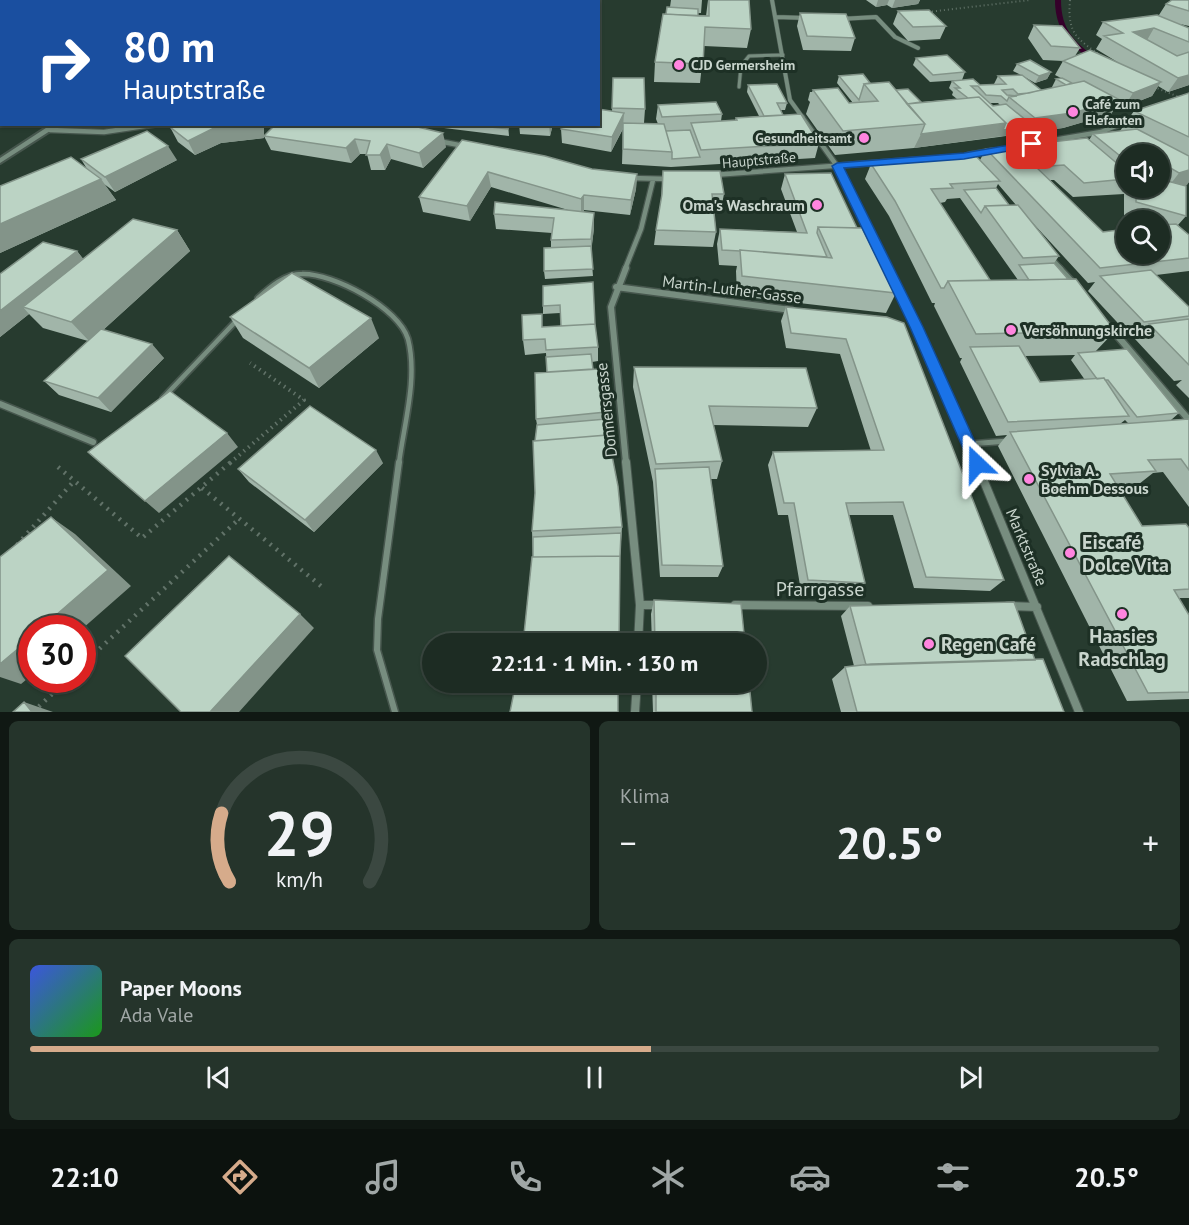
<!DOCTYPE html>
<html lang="de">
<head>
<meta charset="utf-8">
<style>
	:root { --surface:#1d2c23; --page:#25342b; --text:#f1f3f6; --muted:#a0a7a6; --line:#3b4841; --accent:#d6ab8b }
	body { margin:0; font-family:"PT Sans",sans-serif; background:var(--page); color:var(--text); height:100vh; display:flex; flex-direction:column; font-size:22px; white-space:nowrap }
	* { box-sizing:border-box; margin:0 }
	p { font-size:20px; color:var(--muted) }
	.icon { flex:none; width:33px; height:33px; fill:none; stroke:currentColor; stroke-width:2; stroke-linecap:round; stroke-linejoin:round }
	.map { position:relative; height:712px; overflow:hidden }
	.side { display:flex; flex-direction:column; gap:9px; padding:9px; background:#101813; flex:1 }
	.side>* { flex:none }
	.banner { position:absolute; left:0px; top:0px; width:600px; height:126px; box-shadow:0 2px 4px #0004,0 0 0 2px var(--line); background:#1a4fa0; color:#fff; overflow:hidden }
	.fabs { position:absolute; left:1116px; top:144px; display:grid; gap:12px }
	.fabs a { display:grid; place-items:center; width:54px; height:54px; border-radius:50%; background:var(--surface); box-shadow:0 2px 4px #0004,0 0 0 2px var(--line); font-size:30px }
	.speed { position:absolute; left:18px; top:615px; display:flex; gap:12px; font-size:30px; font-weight:700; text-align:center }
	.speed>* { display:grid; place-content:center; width:78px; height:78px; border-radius:50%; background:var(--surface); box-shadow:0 2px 4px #0004,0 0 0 2px var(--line); line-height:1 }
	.speed .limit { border:9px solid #d22; background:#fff; color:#111 }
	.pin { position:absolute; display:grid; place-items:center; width:51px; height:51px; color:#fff; margin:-26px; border-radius:12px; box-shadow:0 3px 9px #0006 }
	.me { position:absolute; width:66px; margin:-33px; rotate:337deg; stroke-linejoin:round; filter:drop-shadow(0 0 4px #0008) }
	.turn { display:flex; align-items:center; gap:21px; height:126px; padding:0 24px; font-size:27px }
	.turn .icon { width:78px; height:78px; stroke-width:2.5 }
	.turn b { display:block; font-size:42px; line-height:51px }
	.big { font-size:45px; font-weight:700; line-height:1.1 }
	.side .widget { flex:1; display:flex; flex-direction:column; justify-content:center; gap:9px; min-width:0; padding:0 21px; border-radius:9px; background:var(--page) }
	.side .dial { align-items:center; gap:0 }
	.dial svg { height:156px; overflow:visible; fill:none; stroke:var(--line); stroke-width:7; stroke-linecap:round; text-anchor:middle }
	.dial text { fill:var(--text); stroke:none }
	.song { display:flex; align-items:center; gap:18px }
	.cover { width:72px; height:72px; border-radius:9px; background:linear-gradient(135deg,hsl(230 70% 55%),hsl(120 70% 35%)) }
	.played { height:6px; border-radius:3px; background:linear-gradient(90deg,var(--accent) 55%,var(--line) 55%) }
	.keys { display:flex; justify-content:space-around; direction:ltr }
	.heat { display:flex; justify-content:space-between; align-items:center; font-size:33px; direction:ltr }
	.side .tiles { flex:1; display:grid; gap:9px; grid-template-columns:1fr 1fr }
	.widget:last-child { grid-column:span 2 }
	.trip { position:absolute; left:422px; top:633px; width:345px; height:60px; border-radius:30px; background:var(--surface); box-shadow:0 2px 4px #0004,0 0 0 2px var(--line); font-weight:700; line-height:60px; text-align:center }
	.menu { display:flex; height:96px; justify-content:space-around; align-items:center; background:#0c120e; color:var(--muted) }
	.menu .icon { width:42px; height:42px }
	.menu .selected { color:var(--accent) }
	.menu b { font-size:27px; color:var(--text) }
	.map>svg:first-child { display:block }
</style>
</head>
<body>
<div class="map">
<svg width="1189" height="712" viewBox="0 0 1189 712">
	<rect width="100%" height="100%" fill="#273b2f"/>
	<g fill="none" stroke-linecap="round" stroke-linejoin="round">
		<!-- stream -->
		<path fill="#35002a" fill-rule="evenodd" d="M1055,0H1061C1061,30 1075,43 1098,59V61C1092,61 1087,57 1082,53C1064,39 1055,23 1055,0Z"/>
		<!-- service-far2 casing -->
		<g stroke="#47574e" stroke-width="4.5">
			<path id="service-far2" d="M739,87L741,66L749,56L783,55"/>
		</g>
		<!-- service-far1 casing -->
		<g stroke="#47574e" stroke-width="8">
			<path id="service-far1" d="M258,298C270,287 285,274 302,274C333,273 399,308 408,339C418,378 404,424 399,463
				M163,398L238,319"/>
		</g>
		<!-- service casing -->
		<g stroke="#47574e" stroke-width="9">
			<path id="service" d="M395,712L377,650L378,619L399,462"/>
		</g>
		<!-- pedestrian casing -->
		<g stroke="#47574e" stroke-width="8">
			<path id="pedestrian" d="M969,444L1008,441"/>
		</g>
		<!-- minor-far3 casing -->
		<g stroke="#47574e" stroke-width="5">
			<path id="minor-far3" d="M772,0L790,100L803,118
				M776,17L806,18
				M840,19L876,17L895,37L918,48"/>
		</g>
		<!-- minor-far2 casing -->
		<g stroke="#47574e" stroke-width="7">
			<path id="minor-far2" d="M802,117L837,166L889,269
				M50,130L104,132L158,124
				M438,141L464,146
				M1024,145L1101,132L1133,119
				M968,155L990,151
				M713,175L913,160
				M630,178L670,179
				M1050,257L1061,269
				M625,269L641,229L653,180"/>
		</g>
		<!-- minor-far1 casing -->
		<g stroke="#47574e" stroke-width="9">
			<path id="minor-far1" d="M626,268L611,307L626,463
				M888,268L917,326L977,463
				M1059,268L1073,283
				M616,287L791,310
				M1109,326L1189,420
				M0,404L93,442"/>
		</g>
		<!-- minor casing -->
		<g stroke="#47574e" stroke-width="10">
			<path id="minor" d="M626,462L640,605L638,644
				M976,462L1079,712
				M640,605H661
				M735,605L868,606
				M1008,606L1037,607
				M635,712L637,682"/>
		</g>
		<!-- tertiary casing -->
		<g stroke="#47574e" stroke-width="4">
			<path id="tertiary" d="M267,0H274L266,2Z
				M52,124H61L0,163V158Z"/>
		</g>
		<!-- path-far2 -->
		<path stroke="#627369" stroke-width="2" stroke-dasharray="1 3" stroke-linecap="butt" d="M1070,0C1067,34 1077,39 1103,57
			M928,12L1030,0
			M1154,87L1189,101"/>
		<!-- path-far1 -->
		<path stroke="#627369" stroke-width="4" stroke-dasharray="1.5 4.5" stroke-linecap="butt" d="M230,463L304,400L250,363"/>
		<!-- path -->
		<path stroke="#627369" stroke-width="4.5" stroke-dasharray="2 6" stroke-linecap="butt" d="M58,467L142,538L231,462
			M202,488L321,586
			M17,545L75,480
			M82,665L239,519
			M33,712L67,680"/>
		<!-- service-far2 -->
		<use href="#service-far2" stroke="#778d7f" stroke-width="3"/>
		<!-- service-far1 -->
		<use href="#service-far1" stroke="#778d7f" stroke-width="4.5"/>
		<!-- service -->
		<use href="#service" stroke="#778d7f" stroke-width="6"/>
		<!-- pedestrian -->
		<use href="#pedestrian" stroke="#778d7f" stroke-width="5"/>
		<!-- minor-far3 -->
		<use href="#minor-far3" stroke="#778d7f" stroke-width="4"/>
		<!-- minor-far2 -->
		<use href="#minor-far2" stroke="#778d7f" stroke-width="4.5"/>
		<!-- minor-far1 -->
		<use href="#minor-far1" stroke="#778d7f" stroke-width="6"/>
		<!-- minor -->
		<use href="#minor" stroke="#778d7f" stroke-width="8"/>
		<!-- tertiary -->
		<use href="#tertiary" fill="#778d7f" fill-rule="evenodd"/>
	</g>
	<!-- wall -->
	<path fill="#a1b5a9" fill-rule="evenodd" d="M89,0H179L180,2H89Z
		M312,0H346L342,2H316Z
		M671,0H702L701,13H698V16H706L708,0L751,29L747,48L704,46L700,83L654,82L655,62L666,14L670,7Z
		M866,0H920L918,4L892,8L887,5L876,7Z
		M1189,0V26L1180,24L1189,28V85L1168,92L1158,86L1152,96L1124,107L1118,104L1111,114L1063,128L999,137L914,148L835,155L806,114L810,102L808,100L810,92H812L813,90L849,103H853L837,83L839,76L896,90L921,102L957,99L952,95L953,92L949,88L952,81L980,85H995L994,84L998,76L1021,75L1013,71L1017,64L1051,72L1047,79L1035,83L1023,76L1041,90L1053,88L1052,87L1056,79L1061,78L1055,75L1063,61L1043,60L1028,38L1034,25L1080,48L1075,56L1119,63L1096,49L1102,39L1096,35L1103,22L1159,15L1166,4ZM990,103H998L1000,105L993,106Z
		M898,11L946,26L940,39L908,41L893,24Z
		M800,13L855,38L851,51L803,50L797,26Z
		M916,58L965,72L962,80L930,82L913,65Z
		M613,78L645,109L644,123L658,124L656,119L658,105L722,114L721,121L735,120L736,118L759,116L747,92L748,85L787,103L785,110H781L783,115L819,143L815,158L671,167L622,164L623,129L611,152L562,143L561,129L612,112Z
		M2,87V117H0V88Z
		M1189,93V182L1184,186L1186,216L1178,225L1189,235V271L1156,275L1189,307V398L1176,385L1182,380L1174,381L1135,339L1139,335L1130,336L1088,291L1095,282L1088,283L1030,220L1059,256L1054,263L1115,331L1095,352L1179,413L1171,420L1189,419V507L1163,472L1153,473L1139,484L1117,485L1142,526L1189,528V598H1179L1189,615V699L1127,701L998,446L1007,435L996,436L960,362L962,358H960L934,306L935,303H932L889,216L865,179L871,164L980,160L986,149L1089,140L1093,134L1120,131L1134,111ZM1126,154H1160V188H1126ZM1050,180H1054L1073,197L1124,194V217L1137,220H1160V254L1103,232ZM998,184L1016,205H1009L996,188ZM960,198L1018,280H990L940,203L945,202L947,199ZM1075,355L1071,360L1085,380L1040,382L1025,356ZM1125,420L1128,423L1120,424Z
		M276,124L446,147L423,168L391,159L385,170H371L367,154H360L351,163L271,150L264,136Z
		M443,124H508L509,136L444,128Z
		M519,124H553L550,136L520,134Z
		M170,127L264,138L221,143L195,155L178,142Z
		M462,140L592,169L637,174L636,189L630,215L584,210L583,212L594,228L591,251L593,276L545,279L544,271L551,247V240L552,233L496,229L494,214L568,210L491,187L470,221L423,212L419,197Z
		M81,159L177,160L115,192L104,184L116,200L0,253V186L87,169Z
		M663,171L724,194L721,209H714L716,232L713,247L654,245L656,230L661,201Z
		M785,174L857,228L896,293L886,313L737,296L736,271L737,266L719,265L717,244L720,229L797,232L781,189Z
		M177,230L190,251L103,330L164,358L111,412L59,395L44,381L88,341L43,328L29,314L0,337V274L77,251L83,259Z
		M543,286L595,324L598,347V361L592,362L593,369L606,412L607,435L622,527L620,556L533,557L532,531L535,493V441L537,425L536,419L547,372L546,353L525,355L523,340L543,327L561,326L560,313L543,314Z
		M786,307L887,317L1004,580L990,591L914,588L893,515H849L865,583L856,593L801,591L788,515H778L768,465L773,452L871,451L840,354L786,348L781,321Z
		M230,317L379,338L319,388L243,338Z
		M634,367L817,408L808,427L713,425L722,461L717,479H711L723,566L718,577H660L653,482L633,387Z
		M383,463L314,532L249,482L238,469Z
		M654,600L745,644H652L651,614Z
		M850,606L1064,712H841L832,679L845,667L854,666L841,616Z
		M652,682H749L752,712H653Z"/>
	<!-- shaded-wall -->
	<path fill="#839489" d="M168,0H179L180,2H164Z
		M326,0H346L342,2H326Z
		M878,0H889L887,5L876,7Z
		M895,0H920L918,4L892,8Z
		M1154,28L1146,42L1133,32Z
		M1051,72L1047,79L1035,83L1039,76Z
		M1189,75V85L1168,92L1178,78Z
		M1161,82L1152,96L1124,107L1133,93Z
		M1120,100L1111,114L1063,128L914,148L921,134L1006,123L1032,125L1035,118Z
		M624,113L623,128L611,152L612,137Z
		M252,124H264V138L221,143L195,155L188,141L214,128Z
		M549,124H553L550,136Z
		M443,133L446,147L423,168L419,153Z
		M355,139L360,154L351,163L346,148Z
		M387,144L391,159L385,170L380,155Z
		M168,146L177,160L115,192L105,177Z
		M1189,170V182L1187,185L1163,194L1179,173Z
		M488,172L491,187L470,221L467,206Z
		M637,174L636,189L630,215L631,200Z
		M101,179L116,200L0,253V224Z
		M584,195V210L581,214V199Z
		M594,213V228L591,254V239Z
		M177,230L190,251L90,342L71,322Z
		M77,251L89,266L23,307L29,314L0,337V311Z
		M371,318L379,338L319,388L309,368Z
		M152,344L164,358L111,412L98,398Z
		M227,433L238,447L159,513L145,501Z
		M376,450L383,463L314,532L305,520Z
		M51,517L75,534L131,586L82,629L41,628Z
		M300,614L314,628L239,712H210Z
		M32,637V675L21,684L0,677V664Z
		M24,702L53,712H32Z"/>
	<!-- building -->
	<path fill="#bbd3c4" stroke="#839489" stroke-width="1.5" d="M0,0H29V2H2V12H0Z
		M102,0H168L164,2H105Z
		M371,0H382L384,2H366Z
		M382,0H406L409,2H384Z
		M448,0H491L490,2H452L447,1Z
		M709,0H749L751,29L705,27L703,64L655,62L663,14L709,16Z
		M1172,0H1189V11L1166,4Z
		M667,7L698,9V16L666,14Z
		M929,10L946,26L913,27L898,11Z
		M800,13L846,14L855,38L807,36Z
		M1157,15L1189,28V42L1154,28L1133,32L1177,56L1189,52V75L1178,78L1104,36L1123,33L1103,22Z
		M1034,25L1062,26L1080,48L1051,46Z
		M1090,50L1161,82L1133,93L1063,61Z
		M947,55L965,72L933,75L916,58Z
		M1030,60L1051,72L1039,76L1017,64Z
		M863,74L870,83L864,84L859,100L839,76Z
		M1022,75L1041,90L1029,93L1018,94L1013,89L1002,90L1007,95L1017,96L1009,97L1007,101L1001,96L986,95L978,86H971L993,106L1006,104L1032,125L1003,130L1006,123L979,97L968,98L955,88H960L952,81L973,79L980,85L1006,84L998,76Z
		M613,78H644L645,109L612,108Z
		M1062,78L1072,83L1066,85L1056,79Z
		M1084,81L1120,100L1072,113L1035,118L1009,97Z
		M889,82L925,124L843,131L813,90L838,88L849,103L878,101L864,84Z
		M777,84L787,103H777L783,115L764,116L748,85Z
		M2,87V107H0V88Z
		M908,89L921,102L907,104L896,90Z
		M1189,93V137L1134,111Z
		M979,97L1006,123L921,134L925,124L907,104Z
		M716,102L722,114L662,117L658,105Z
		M598,109L624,113L612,137L561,129L564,124H598Z
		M801,114L819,143L701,150L691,123L737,120L736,118Z
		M623,123L664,124L672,152L623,149Z
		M175,124H252L214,128L188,141L170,127Z
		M276,124H405L443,133L419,153L387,144L380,155H366L370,141L355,139L346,148L264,136Z
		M482,124H508V129L482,126Z
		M1137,129L1189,156V170L1179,173L1160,162V154H1145L1143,153L1119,155L1093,134Z
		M690,130L700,157L672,159V152L666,131Z
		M147,131L168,146L105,177L81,159Z
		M1087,138L1126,171V179L1084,183L1064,165L1036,167L1103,232L1126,229V254H1160V225L1176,224L1189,235V258L1100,268L986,149Z
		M462,140L545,156L592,169L637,174L631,200L584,195L581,199L488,172L467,206L419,197Z
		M974,154L1000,181L950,184L953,188L931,189L990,280L948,281L944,288H941L895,201L871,164Z
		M71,157L101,179L0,224V186Z
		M663,171H720L724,194H712L716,232L656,230L662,194Z
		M831,173L857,228L818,227L817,233L827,257L740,250V251L722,250L720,229L807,233L785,174Z
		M1160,179L1186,186V216L1136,202V188H1160Z
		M996,188L1009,205L985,206L981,213L964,190Z
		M495,202L594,213L591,239L551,240L554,218L494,214Z
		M1018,205L1059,256L1023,258L985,206Z
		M133,219L177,230L71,322L23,307Z
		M818,227L862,228L896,293L742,276L740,250L832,258Z
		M43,242L77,251L0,311V274Z
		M591,246L593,269L544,271V248Z
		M1054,263L1068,279L1029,280L1019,265Z
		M1151,270L1189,307V316L1144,322L1100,276Z
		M292,273L371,318L309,368L230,317Z
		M1076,279L1115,331L976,334L948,281Z
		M593,282L595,324L561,326L560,305L543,306V286Z
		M786,307L887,317L904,323L1004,580L926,577L903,502L846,503L865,583L808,580L794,503H784L773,452L884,450L846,339L791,333Z
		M542,314V327L595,324L598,347L546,350L545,339L523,340L522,315Z
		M1189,319V365L1149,324Z
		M101,329L152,344L98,398L44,381Z
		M1019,346L1040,382L1104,378L1129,416L1008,422L970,347Z
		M1127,349L1179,413L1137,417L1108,380H1105L1104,378L1097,379L1078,353Z
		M591,354L593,369L547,372L546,357Z
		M634,367L806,368L817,408L709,406L722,461L656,464Z
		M599,369L606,412L536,419L535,373Z
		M170,391L227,433L145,501L88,452Z
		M310,406L376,450L305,520L238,469Z
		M606,419L607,435L535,441L537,425Z
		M1189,419V470L1181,459L1148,460L1156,471L1110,474L1142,526L1186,524L1189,528V589L1174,590L1189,615V692L1148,693L1010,432Z
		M608,435L618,486L622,527L532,531L535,493L533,441Z
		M709,467L723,566L662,565L655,469Z
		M51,517L108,570L41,628H32V637L0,664V557Z
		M621,533L620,556L533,557V537Z
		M229,556L300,614L210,712H181L125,656Z
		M620,556L619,644H523L532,557Z
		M654,600L741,604L745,644H655Z
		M1014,602L1035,660L866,665L850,606Z
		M1043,659L1064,712H857L845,667L871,664Z
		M516,682H618V712H510Z
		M656,682H749L752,712H656Z
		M24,702L32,712H13Z"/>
	<!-- route -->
	<path fill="#1a73e8" stroke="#114b97" stroke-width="1.5" d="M1032,141L1037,144L1036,146L964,159L844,168L923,327L985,464L983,469L977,471L972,469L910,327L832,166L837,163L964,153Z"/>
	<!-- markers -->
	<g fill="#ff85df" stroke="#1d3025" stroke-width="2">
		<circle cx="679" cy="65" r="6"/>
		<circle cx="1073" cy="112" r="6"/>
		<circle cx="864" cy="138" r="6"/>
		<circle cx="817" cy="205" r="6"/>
		<circle cx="1011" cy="330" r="6"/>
		<circle cx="1029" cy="479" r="6"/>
		<circle cx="1070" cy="553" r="6"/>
		<circle cx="1122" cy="614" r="6"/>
		<circle cx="929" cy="644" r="6"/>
	</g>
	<g text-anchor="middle" stroke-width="6" stroke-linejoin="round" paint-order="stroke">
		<!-- far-poi labels -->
		<g font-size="14" font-weight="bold" fill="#c9d5cd" stroke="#1d3025" text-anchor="start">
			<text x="691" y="70">CJD Germersheim</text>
			<text x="1085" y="109">Café zum<tspan x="1085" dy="16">Elefanten</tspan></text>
			<text x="852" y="143" text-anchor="end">Gesundheitsamt</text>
		</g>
		<!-- far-street labels -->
		<g font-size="14" fill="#c9d5cd" stroke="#1d3025">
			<text transform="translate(759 160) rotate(-5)" y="5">Hauptstraße</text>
		</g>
		<!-- poi labels -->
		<g font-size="16" font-weight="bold" fill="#c9d5cd" stroke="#1d3025" text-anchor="start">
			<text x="805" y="211" text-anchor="end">Oma's Waschraum</text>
			<text x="1023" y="336">Versöhnungskirche</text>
			<text x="1041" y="476">Sylvia A.<tspan x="1041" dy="18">Boehm Dessous</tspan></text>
		</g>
		<!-- street labels -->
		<g font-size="16" fill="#c9d5cd" stroke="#1d3025">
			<text transform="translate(732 289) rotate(7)" y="6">Martin-Luther-Gasse</text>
			<text transform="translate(606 410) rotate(-96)" y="6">Donnersgasse</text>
			<text transform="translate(1027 547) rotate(67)" y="6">Marktstraße</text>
		</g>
		<!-- near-poi labels -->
		<g font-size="20" font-weight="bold" fill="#c9d5cd" stroke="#1d3025" text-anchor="start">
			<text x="1082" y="549">Eiscafé<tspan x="1082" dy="23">Dolce Vita</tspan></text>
			<text x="1122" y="643" text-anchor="middle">Haasies<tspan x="1122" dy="23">Radschlag</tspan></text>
			<text x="941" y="651">Regen Café</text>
		</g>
		<!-- near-street labels -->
		<g font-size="20" fill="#c9d5cd" stroke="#1d3025">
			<text x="820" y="596">Pfarrgasse</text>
		</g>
	</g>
</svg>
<div class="fabs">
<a><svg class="icon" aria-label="sound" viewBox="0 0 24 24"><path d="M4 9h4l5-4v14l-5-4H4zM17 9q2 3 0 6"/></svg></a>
<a><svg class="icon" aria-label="search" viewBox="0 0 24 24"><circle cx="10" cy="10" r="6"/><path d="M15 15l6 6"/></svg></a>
</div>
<div class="speed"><div class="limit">30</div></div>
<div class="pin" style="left:1032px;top:144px;background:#d93025"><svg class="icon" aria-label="arrive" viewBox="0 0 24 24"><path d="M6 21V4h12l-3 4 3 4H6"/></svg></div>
<svg class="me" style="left:977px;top:464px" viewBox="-20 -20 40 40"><path d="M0-17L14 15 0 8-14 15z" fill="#1a73e8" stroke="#fff" stroke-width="4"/></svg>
<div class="trip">22:11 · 1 Min. · 130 m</div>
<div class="banner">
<div class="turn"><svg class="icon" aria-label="right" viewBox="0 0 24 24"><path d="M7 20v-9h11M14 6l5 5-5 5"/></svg><div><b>80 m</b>Hauptstraße</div></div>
</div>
</div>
<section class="side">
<div class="tiles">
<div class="widget dial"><svg viewBox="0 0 100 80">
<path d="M14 69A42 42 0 1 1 86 69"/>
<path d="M14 69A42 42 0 0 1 10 34" stroke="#d6ab8b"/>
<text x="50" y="56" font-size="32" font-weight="700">29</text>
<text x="50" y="72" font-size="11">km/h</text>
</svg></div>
<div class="widget"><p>Klima</p>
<div class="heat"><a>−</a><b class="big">20.5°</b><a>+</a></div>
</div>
<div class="widget">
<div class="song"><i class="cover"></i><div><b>Paper Moons</b><p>Ada Vale</p></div></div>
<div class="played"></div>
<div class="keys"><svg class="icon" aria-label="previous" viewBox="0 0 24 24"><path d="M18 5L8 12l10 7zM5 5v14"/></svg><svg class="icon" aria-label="pause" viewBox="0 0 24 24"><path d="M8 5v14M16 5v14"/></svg><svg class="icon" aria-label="next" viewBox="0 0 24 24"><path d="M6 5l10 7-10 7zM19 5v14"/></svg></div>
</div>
</div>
</section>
<nav class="menu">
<b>22:10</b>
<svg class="icon selected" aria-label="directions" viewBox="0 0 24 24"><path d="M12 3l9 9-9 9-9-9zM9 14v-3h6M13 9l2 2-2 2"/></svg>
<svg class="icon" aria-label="music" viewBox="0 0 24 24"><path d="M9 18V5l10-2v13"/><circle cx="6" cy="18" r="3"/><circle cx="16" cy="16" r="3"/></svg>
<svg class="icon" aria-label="phone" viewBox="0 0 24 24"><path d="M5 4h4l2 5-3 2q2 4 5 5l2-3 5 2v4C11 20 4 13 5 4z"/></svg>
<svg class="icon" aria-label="climate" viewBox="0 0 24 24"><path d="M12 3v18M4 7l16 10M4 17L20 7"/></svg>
<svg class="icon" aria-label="car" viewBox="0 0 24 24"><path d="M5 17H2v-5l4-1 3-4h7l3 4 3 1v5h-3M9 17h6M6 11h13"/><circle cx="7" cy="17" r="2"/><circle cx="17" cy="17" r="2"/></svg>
<svg class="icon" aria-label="filters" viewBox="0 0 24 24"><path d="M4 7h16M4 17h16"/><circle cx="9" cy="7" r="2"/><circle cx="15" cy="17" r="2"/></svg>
<b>20.5°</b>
</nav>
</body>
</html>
